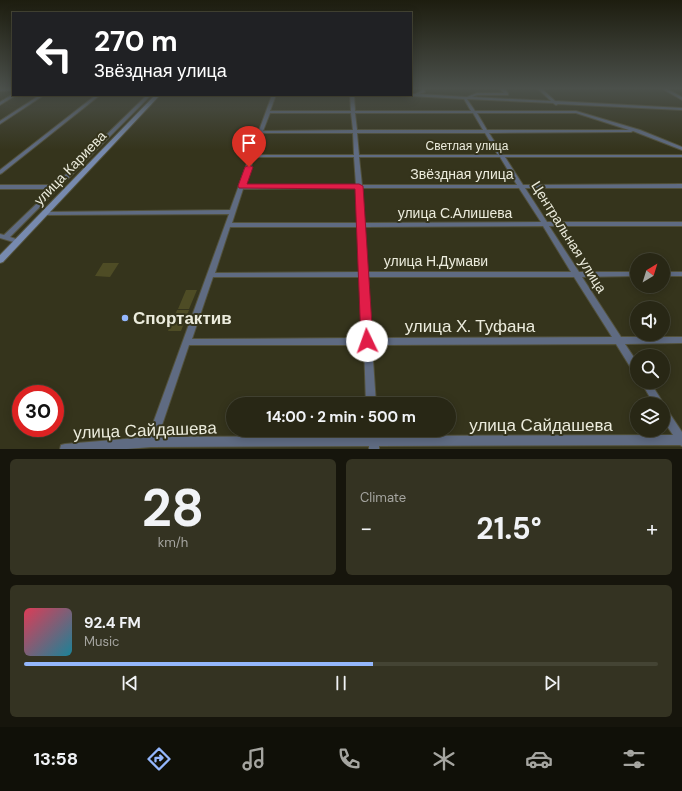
<!DOCTYPE html>
<html lang="en">
<head>
<meta charset="utf-8">
<style>
	:root { --surface:#282715; --page:#343322; --text:#f1f3f6; --muted:#a5a5a0; --line:#444434; --accent:#94b7fd }
	body { margin:0; font-family:"DM Sans",sans-serif; background:var(--page); color:var(--text); height:100vh; display:flex; flex-direction:column; font-size:15px; white-space:nowrap }
	* { box-sizing:border-box; margin:0 }
	p { font-size:13px; color:var(--muted) }
	.icon { flex:none; width:22px; height:22px; fill:none; stroke:currentColor; stroke-width:2; stroke-linecap:round; stroke-linejoin:round }
	.map { position:relative; height:449px; overflow:hidden }
	.sheet { display:flex; flex-direction:column; gap:10px; padding:10px; background:#16150c; flex:1 }
	.sheet>* { flex:none }
	.guide { position:absolute; left:12px; top:12px; width:400px; height:84px; border-radius:0px; box-shadow:0 2px 10px #0003,0 0 0 1px var(--line); background:#202124; color:#fff; overflow:hidden }
	.needle { width:26px; rotate:38deg }
	.buttons { position:absolute; left:630px; top:253px; display:grid; gap:8px }
	.buttons a { display:grid; place-items:center; width:40px; height:40px; border-radius:50%; background:var(--surface); box-shadow:0 2px 10px #0003,0 0 0 1px var(--line); font-size:20px }
	.speed { position:absolute; left:12px; top:385px; display:flex; gap:8px; font-size:20px; font-weight:700; text-align:center }
	.speed>* { display:grid; place-content:center; width:52px; height:52px; border-radius:50%; background:var(--surface); box-shadow:0 2px 10px #0003,0 0 0 1px var(--line); line-height:1 }
	.speed .limit { border:6px solid #d22; background:#fff; color:#111 }
	.pin { position:absolute; display:grid; place-items:center; width:34px; height:34px; color:#fff; margin:-41px -17px; border-radius:50% 50% 50% 0; rotate:-45deg; box-shadow:0 0 4px #0007 }
	.pin .icon { rotate:45deg }
	.me { position:absolute; width:44px; margin:-22px; rotate:357deg; stroke-linejoin:round; filter:drop-shadow(0 0 3px #0008) }
	.turn { display:flex; align-items:center; gap:14px; height:84px; padding:0 16px; font-size:18px }
	.turn .icon { width:52px; height:52px; stroke-width:2.5 }
	.turn b { display:block; font-size:28px; line-height:34px }
	.big { font-size:30px; font-weight:700; line-height:1.1 }
	.sheet .tile { flex:1; display:flex; flex-direction:column; justify-content:center; gap:6px; min-width:0; padding:0 14px; border-radius:6px; background:var(--page) }
	.sheet .dial { align-items:center; gap:0 }
	.dial b { font-size:52px; line-height:1 }
	.song { display:flex; align-items:center; gap:12px }
	.cover { width:48px; height:48px; border-radius:6px; background:linear-gradient(135deg,hsl(350 70% 55%),hsl(190 70% 35%)) }
	.played { height:4px; border-radius:2px; background:linear-gradient(90deg,var(--accent) 55%,var(--line) 55%) }
	.keys { display:flex; justify-content:space-around; direction:ltr }
	.heat { display:flex; justify-content:space-between; align-items:center; font-size:22px; direction:ltr }
	.sheet .tiles { flex:1; display:grid; gap:10px; grid-template-columns:1fr 1fr }
	.tile:last-child { grid-column:span 2 }
	.trip { position:absolute; left:226px; top:397px; width:230px; height:40px; border-radius:20px; background:var(--surface); box-shadow:0 2px 10px #0003,0 0 0 1px var(--line); font-weight:700; line-height:40px; text-align:center }
	.tab-bar { display:flex; height:64px; justify-content:space-around; align-items:center; background:#101008; color:var(--muted) }
	.tab-bar .icon { width:28px; height:28px }
	.tab-bar .active { color:var(--accent) }
	.tab-bar b { font-size:18px; color:var(--text) }
	.map>svg:first-child { display:block }
</style>
</head>
<body>
<div class="map">
<svg width="682" height="449" viewBox="0 0 682 449">
	<rect width="100%" height="100%" fill="#35341c"/>
	<!-- green -->
	<path fill="#4e4c25" d="M103,263H119L110,277L95,276Z
		M186,290H197L189,309H178Z
		M177,310H189L181,331H168Z"/>
	<g fill="none" stroke-linecap="round" stroke-linejoin="round">
		<!-- minor casing -->
		<g stroke="#52513b" stroke-width="2">
			<path id="minor" d="M13,88V90L0,91V89Z
				M422,88H424L425,92L419,94L467,97L477,93H504L499,88H503L508,93V95H477L472,97L551,101L537,88H541L555,101L682,108V110L558,104L556,105L553,103L467,99L475,111H576L640,130L682,147V150L633,131L631,132L489,133L503,155H682V157H505L523,185L682,184V188H525L547,222H682V226H549L579,272H637V276L582,277L621,337H682V343L625,344L637,362V374L634,373L616,344L372,345L376,404H366L364,345H189L158,437L368,436V430H378V436L673,435L663,420V406L666,408L682,432V446L680,445L379,446V449H369V446L151,447L127,449H60L61,445L65,444L148,437L229,214L45,215L43,214L42,213L43,212L230,210L272,95H276L270,111H351L350,95H354L355,111H471L464,99L411,96L409,95H411V94H415L421,91ZM270,113H351L353,130L263,131ZM355,113H473L483,130H357ZM477,113H576L629,130H487ZM263,133H353L354,155H255ZM357,133H485L498,155H359ZM254,157H354L356,185H245ZM359,157H500L517,185H362ZM356,188L358,223H232L243,189ZM362,188H519L541,222L364,223ZM543,226L571,272H367L364,227ZM230,227H358L360,272L215,273ZM213,277H361L363,338L192,339ZM368,277H574L612,337L371,338Z
				M661,88H665L682,97V100Z
				M13,94V95H16L0,105V102Z
				M40,95H44L0,124V121Z
				M96,95H100L2,173L0,174V170Z
				M147,95H151L10,237L19,240L20,241L19,242L17,243L0,238V234L4,235L52,189H0V185H55Z
				M663,272H682V276H663Z
				M641,382H650L662,401L664,404L663,406V404H654Z"/>
		</g>
		<!-- secondary casing -->
		<g stroke="#52513b" stroke-width="2">
			<path id="secondary" d="M155,95H160L3,262L0,263V255Z"/>
		</g>
		<!-- minor -->
		<use href="#minor" fill="#5f6b82" fill-rule="evenodd"/>
		<!-- secondary -->
		<use href="#secondary" fill="#778aaf" fill-rule="evenodd"/>
	</g>
	<!-- sky -->
	<linearGradient id="sky" x2="0" y2="1"><stop stop-color="#1d1d0f"/><stop offset="0.59" stop-color="#4b504b"/><stop offset="1" stop-color="#4b504b" stop-opacity="0"/></linearGradient>
	<rect width="682" height="150" fill="url(#sky)"/>
	<!-- route -->
	<path fill="#e11d48" stroke="#92132f" d="M249,165L253,167L247,184H359L363,186L373,341L371,345L367,347L363,345L361,341L355,189L239,188L238,186L245,167Z"/>
	<!-- markers -->
	<circle fill="#94b7fd" stroke="#35341c" stroke-width="1.5" cx="125" cy="318" r="4"/>
	<g text-anchor="middle" stroke-width="4" stroke-linejoin="round" paint-order="stroke">
		<!-- far-street labels -->
		<g font-size="12" fill="#ececdd" stroke="#35341c">
			<text x="467" y="150">Светлая улица</text>
		</g>
		<!-- street labels -->
		<g font-size="14" fill="#ececdd" stroke="#35341c">
			<text transform="translate(70 168) rotate(-46)" y="5">улица Кариева</text>
			<text x="462" y="179">Звёздная улица</text>
			<text x="455" y="218">улица С.Алишева</text>
			<text transform="translate(569 237) rotate(58)" y="5">Центральная улица</text>
			<text x="436" y="266">улица Н.Думави</text>
		</g>
		<!-- near-poi labels -->
		<g font-size="17" font-weight="bold" fill="#ececdd" stroke="#35341c" text-anchor="start">
			<text x="133" y="324">Спортактив</text>
		</g>
		<!-- near-street labels -->
		<g font-size="17" fill="#ececdd" stroke="#35341c">
			<text x="470" y="332">улица Х. Туфана</text>
			<text x="541" y="431">улица Сайдашева</text>
			<text transform="translate(145 430) rotate(-2)" y="6">улица Сайдашева</text>
		</g>
	</g>
</svg>
<div class="buttons">
<a><svg class="needle" viewBox="-14 -14 28 28"><path d="M0-13l5 13h-10z" fill="#e53935"/><path d="M0 13l5-13h-10z" fill="#a5a5a0"/></svg></a>
<a><svg class="icon" aria-label="sound" viewBox="0 0 24 24"><path d="M4 9h4l5-4v14l-5-4H4zM17 9q2 3 0 6"/></svg></a>
<a><svg class="icon" aria-label="search" viewBox="0 0 24 24"><circle cx="10" cy="10" r="6"/><path d="M15 15l6 6"/></svg></a>
<a><svg class="icon" aria-label="layers" viewBox="0 0 24 24"><path d="M12 4l9 5-9 5-9-5zM3 14l9 5 9-5"/></svg></a>
</div>
<div class="speed"><div class="limit">30</div></div>
<div class="pin" style="left:249px;top:167px;background:#d93025"><svg class="icon" aria-label="arrive" viewBox="0 0 24 24"><path d="M6 21V4h12l-3 4 3 4H6"/></svg></div>
<svg class="me" style="left:367px;top:341px" viewBox="-20 -20 40 40"><circle r="19" fill="#fff"/><path d="M0-13L10 11 0 6-10 11z" fill="#e11d48"/></svg>
<div class="trip">14:00 · 2 min · 500 m</div>
<div class="guide">
<div class="turn"><svg class="icon" aria-label="left" viewBox="0 0 24 24"><path d="M17 20v-9H6M10 6l-5 5 5 5"/></svg><div><b>270 m</b>Звёздная улица</div></div>
</div>
</div>
<section class="sheet">
<div class="tiles">
<div class="tile dial"><b>28</b><p>km/h</p></div>
<div class="tile"><p>Climate</p>
<div class="heat"><a>−</a><b class="big">21.5°</b><a>+</a></div>
</div>
<div class="tile">
<div class="song"><i class="cover"></i><div><b>92.4 FM</b><p>Music</p></div></div>
<div class="played"></div>
<div class="keys"><svg class="icon" aria-label="previous" viewBox="0 0 24 24"><path d="M18 5L8 12l10 7zM5 5v14"/></svg><svg class="icon" aria-label="pause" viewBox="0 0 24 24"><path d="M8 5v14M16 5v14"/></svg><svg class="icon" aria-label="next" viewBox="0 0 24 24"><path d="M6 5l10 7-10 7zM19 5v14"/></svg></div>
</div>
</div>
</section>
<nav class="tab-bar">
<b>13:58</b>
<svg class="icon active" aria-label="directions" viewBox="0 0 24 24"><path d="M12 3l9 9-9 9-9-9zM9 14v-3h6M13 9l2 2-2 2"/></svg>
<svg class="icon" aria-label="music" viewBox="0 0 24 24"><path d="M9 18V5l10-2v13"/><circle cx="6" cy="18" r="3"/><circle cx="16" cy="16" r="3"/></svg>
<svg class="icon" aria-label="phone" viewBox="0 0 24 24"><path d="M5 4h4l2 5-3 2q2 4 5 5l2-3 5 2v4C11 20 4 13 5 4z"/></svg>
<svg class="icon" aria-label="climate" viewBox="0 0 24 24"><path d="M12 3v18M4 7l16 10M4 17L20 7"/></svg>
<svg class="icon" aria-label="car" viewBox="0 0 24 24"><path d="M5 17H2v-5l4-1 3-4h7l3 4 3 1v5h-3M9 17h6M6 11h13"/><circle cx="7" cy="17" r="2"/><circle cx="17" cy="17" r="2"/></svg>
<svg class="icon" aria-label="filters" viewBox="0 0 24 24"><path d="M4 7h16M4 17h16"/><circle cx="9" cy="7" r="2"/><circle cx="15" cy="17" r="2"/></svg>
</nav>
</body>
</html>
